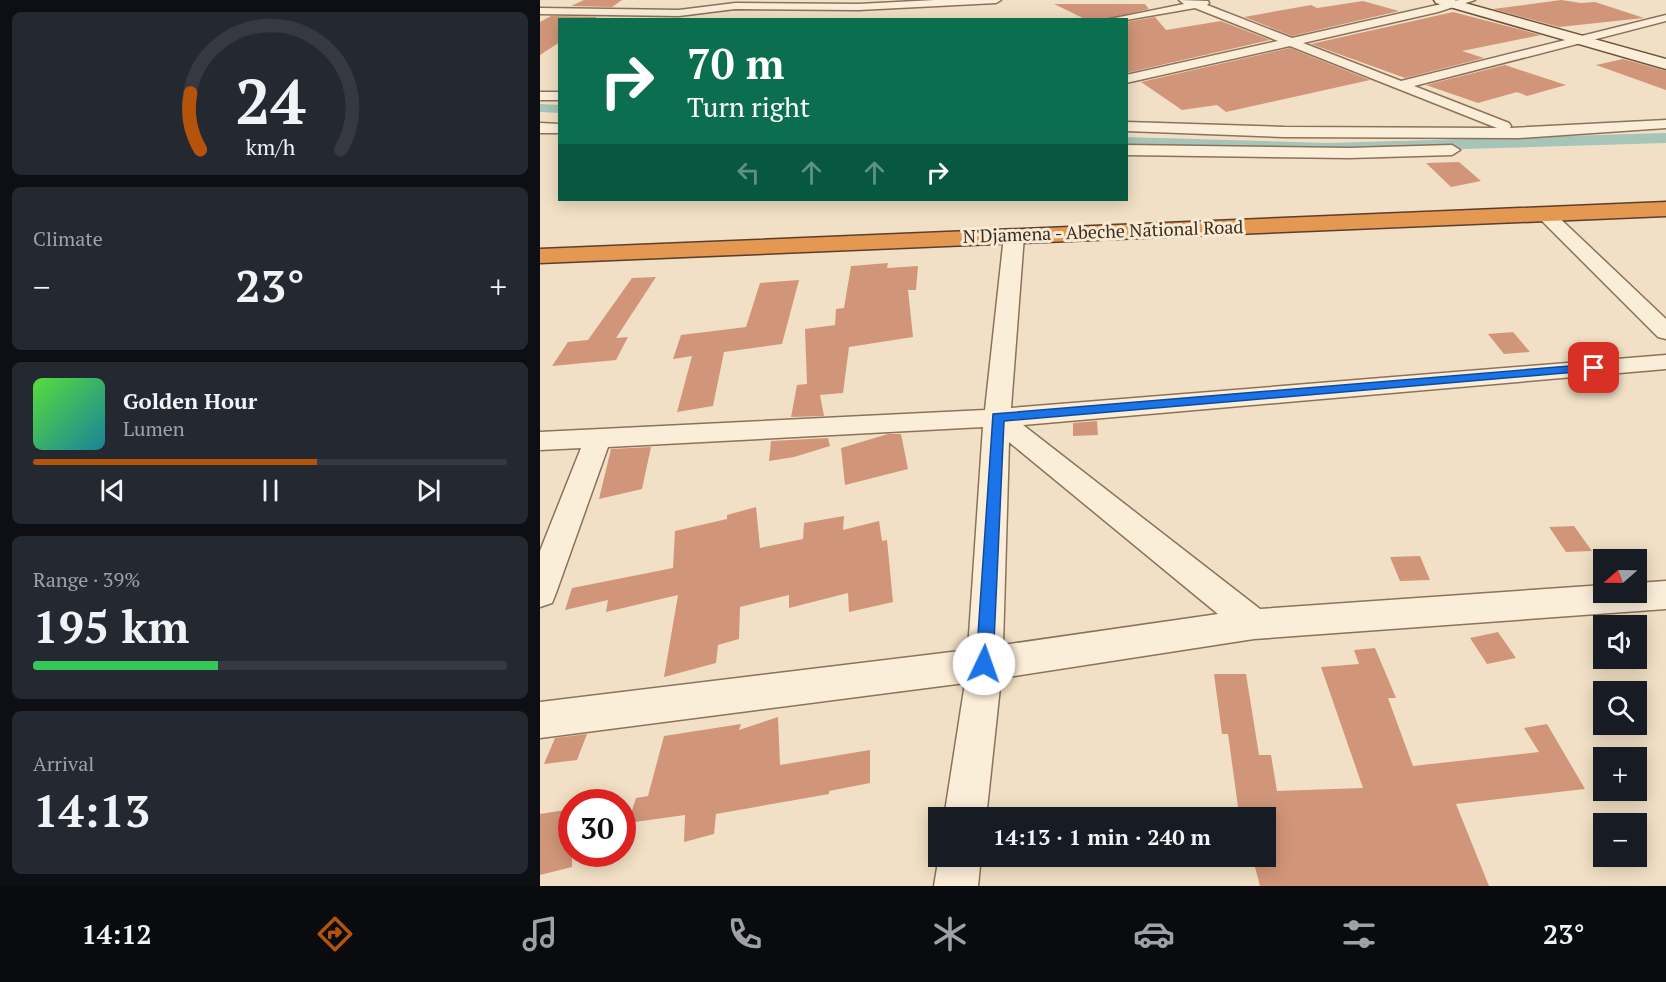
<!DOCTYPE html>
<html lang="en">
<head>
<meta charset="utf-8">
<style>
	:root { --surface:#171b24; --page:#242831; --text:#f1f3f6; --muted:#9ea1a6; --line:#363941; --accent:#b45309 }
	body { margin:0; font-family:"PT Serif",serif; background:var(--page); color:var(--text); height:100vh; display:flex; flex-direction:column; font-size:22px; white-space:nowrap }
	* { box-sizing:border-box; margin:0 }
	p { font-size:20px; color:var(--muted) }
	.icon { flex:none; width:33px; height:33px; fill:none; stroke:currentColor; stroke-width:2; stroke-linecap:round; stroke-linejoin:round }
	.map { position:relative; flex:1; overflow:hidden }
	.side { display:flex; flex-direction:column; gap:12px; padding:12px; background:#0d0f14; width:540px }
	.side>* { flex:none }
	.top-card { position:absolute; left:18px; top:18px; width:570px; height:183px; border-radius:0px; box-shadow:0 3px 15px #0003; background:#0b6e4f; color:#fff; overflow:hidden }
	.needle { width:39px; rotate:250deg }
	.controls { position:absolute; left:1053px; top:549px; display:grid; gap:12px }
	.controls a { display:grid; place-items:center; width:54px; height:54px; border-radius:0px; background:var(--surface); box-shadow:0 3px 15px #0003; font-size:30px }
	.speed { position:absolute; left:18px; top:789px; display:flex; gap:12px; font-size:30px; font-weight:700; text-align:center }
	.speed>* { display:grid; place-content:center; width:78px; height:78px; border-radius:50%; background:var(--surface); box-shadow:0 3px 15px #0003; line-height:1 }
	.speed .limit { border:9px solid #d22; background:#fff; color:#111 }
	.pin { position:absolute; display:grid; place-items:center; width:51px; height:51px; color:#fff; margin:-26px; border-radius:12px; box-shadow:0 3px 9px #0006 }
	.me { position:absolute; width:66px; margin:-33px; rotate:3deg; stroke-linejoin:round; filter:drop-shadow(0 0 4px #0008) }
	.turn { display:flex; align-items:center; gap:21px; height:126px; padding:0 30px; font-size:27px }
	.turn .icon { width:78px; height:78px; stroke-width:2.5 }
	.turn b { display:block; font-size:42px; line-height:51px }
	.lanes { display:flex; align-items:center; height:57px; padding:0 30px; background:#0003; justify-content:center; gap:30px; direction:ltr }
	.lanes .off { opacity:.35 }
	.big { font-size:45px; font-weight:700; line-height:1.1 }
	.side .tile { flex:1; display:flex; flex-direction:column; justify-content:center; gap:9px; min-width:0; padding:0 21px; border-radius:9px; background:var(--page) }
	.side .dial { align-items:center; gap:0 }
	.dial svg { height:156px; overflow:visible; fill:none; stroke:var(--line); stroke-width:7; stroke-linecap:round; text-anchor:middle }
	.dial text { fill:var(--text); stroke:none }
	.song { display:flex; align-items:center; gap:18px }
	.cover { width:72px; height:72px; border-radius:9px; background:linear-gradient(135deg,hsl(110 70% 55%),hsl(190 70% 35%)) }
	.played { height:6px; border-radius:3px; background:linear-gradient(90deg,var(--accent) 60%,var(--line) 60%) }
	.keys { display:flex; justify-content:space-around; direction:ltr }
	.heat { display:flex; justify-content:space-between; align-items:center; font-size:33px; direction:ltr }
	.charge { height:9px; border-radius:4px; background:linear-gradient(90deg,#34c759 39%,var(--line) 0) }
	.trip { position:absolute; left:388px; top:807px; width:348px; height:60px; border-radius:0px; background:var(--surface); box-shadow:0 3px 15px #0003; font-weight:700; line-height:60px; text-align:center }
	.menu { display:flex; height:96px; justify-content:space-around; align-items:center; background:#090b0e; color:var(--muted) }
	.menu .icon { width:42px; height:42px }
	.menu .current { color:var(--accent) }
	.menu b { font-size:27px; color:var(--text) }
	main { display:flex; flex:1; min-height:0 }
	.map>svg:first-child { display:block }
</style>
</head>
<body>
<main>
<section class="side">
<div class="tile dial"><svg viewBox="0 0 100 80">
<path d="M14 69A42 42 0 1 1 86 69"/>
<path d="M14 69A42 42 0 0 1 9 40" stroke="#b45309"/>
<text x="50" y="56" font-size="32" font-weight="700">24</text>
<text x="50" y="72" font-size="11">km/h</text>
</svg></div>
<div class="tile"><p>Climate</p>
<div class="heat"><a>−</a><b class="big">23°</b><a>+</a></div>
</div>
<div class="tile">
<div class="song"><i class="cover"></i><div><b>Golden Hour</b><p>Lumen</p></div></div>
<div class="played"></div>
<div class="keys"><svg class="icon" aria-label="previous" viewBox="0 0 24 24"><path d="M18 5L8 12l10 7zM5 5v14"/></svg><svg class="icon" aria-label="pause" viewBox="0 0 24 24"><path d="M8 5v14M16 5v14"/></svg><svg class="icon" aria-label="next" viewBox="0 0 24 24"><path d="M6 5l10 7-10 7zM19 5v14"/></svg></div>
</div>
<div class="tile"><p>Range · 39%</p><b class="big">195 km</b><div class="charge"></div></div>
<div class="tile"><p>Arrival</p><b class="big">14:13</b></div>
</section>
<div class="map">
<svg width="1126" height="886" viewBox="0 0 1126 886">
	<rect width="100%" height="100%" fill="#f1e0c5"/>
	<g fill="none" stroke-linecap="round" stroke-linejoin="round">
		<!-- canal -->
		<path fill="#a7c4b9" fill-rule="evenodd" d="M0,104L20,105V113L0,112Z
			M1126,133V143L788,153L586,147V137L788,143Z"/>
	</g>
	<!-- building -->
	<path fill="#d19679" d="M44,0H82L72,7L31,6Z
		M1021,0L1041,3L1055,2L1104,18L1019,27L953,9Z
		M823,1L859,11L752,36L704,17L771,5L777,8Z
		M514,4H605L609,9L563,20H547Z
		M913,12L1001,35L922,51L944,58L865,78L771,44Z
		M11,16L57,17L53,20H20V42L0,55V22Z
		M615,17L626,30L681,21L730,40L586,73V22Z
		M750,48L830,80L686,112L677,105L642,110L601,82Z
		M1083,59L1126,71V90L1056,65Z
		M965,65L1026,85L987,96L977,92L938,103L886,85Z
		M919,162L941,181L911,187L886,163Z
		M348,263L347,268L378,266L376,290H368L373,337L309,347L303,393L280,395L284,416L251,417L257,385L267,384L265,329L295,325L296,309L304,308L311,266Z
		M116,277L76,338L88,337L76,360L12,366L28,342L48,340L92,278Z
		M259,280L242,344L184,352L173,406L137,412L152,356L133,359L141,335L206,327L220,283Z
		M973,332L990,352L964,354L948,334Z
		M557,421L558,435L533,436V423Z
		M348,434H361L368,469L305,485L301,448Z
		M288,438L290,446L254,457L229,461L231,441Z
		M111,447L102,489L59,499L71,449Z
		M216,507L220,548L263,539L264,523L304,516L303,530L339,521L342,541L347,540L353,602L309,612L308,593L249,608V595L200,607L199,639L178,645L176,663L124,677L138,595L66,612L68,600L25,610L32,588L133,568L135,531L187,519V515Z
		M1034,526L1052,551L1026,552L1009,527Z
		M880,556L890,580L860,581L850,557Z
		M958,632L976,658L947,664L930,638Z
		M835,648L856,698H848L873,766L999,752L984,728L1007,724L1045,789L916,804L949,886H720L712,856H726V813L699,814L688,734H682L674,674H706L719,755H731L737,791L823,788L781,667L819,664L814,650Z
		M238,717L240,765L330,750V783L289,791V794L176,814L174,834L144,842L145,815L88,823L96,798L108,796L124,736L201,724L199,730Z
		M47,734L37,760L4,764L15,738Z
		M32,809V867L0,875V814Z"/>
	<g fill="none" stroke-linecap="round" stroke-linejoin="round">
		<!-- street casing -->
		<g stroke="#8d715a" stroke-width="3">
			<path id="street" d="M395,0H461L456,3L319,10L195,9L139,16L0,14V8L139,10L195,3L319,4Z
				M639,0L668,1L669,3L667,5L752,38L919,0H935L898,12L763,43L861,81L1126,15V21L874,86L969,123L971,126L970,128L1126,120V128L979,138L744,137L586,131V122L744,127L957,128L750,46L586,83V75L738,41L655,8L586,20H565L644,4Z
				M0,92H20V100H0Z
				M0,123L20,124V133H0Z
				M586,145L809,148L912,145L920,150L912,155L809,158L586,155Z
				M1005,209L1011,210L1126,319V339L1118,337L999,218L996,214L999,210Z
				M474,230L481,232L484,236L471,408L1126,355V369L483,425L720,609L1064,585V592H1096V583L1126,581V609L714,639L461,678L446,818H404L425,683L0,738V702L428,650L443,427L68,447L16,593L12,603L0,607V551L41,448L0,450V432L445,410L464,236L467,232ZM469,442L678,614L463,645Z
				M399,856H441L438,886H394Z"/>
		</g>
		<!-- secondary casing -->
		<g stroke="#6f523d" stroke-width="3">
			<path id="secondary" d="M894,0H914L1126,59V69L896,3Z"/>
		</g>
		<!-- highway casing -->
		<g stroke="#5b3f2e" stroke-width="3">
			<path id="highway" d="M1126,202V216L0,263V249Z"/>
		</g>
		<!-- street -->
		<use href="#street" fill="#fbeed9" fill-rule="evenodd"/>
		<!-- secondary -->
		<use href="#secondary" fill="#fbeed9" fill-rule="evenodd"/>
		<!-- highway -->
		<use href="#highway" fill="#e49852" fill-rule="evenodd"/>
	</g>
	<!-- route -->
	<path fill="#1a73e8" stroke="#114b97" stroke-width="1.5" d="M1054,364L1059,365V370L464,421L453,664L451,670L444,672L438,670L436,664L453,414Z"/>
	<g text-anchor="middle" stroke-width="6" stroke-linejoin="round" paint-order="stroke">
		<!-- far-street labels -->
		<g font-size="18" fill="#3d2b1e" stroke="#f8ebd5">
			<text transform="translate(563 232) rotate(-2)" y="6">N'Djamena - Abeche National Road</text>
		</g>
	</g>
</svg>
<div class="controls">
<a><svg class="needle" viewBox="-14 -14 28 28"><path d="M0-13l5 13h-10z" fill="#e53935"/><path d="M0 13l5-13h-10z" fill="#9ea1a6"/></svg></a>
<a><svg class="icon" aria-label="sound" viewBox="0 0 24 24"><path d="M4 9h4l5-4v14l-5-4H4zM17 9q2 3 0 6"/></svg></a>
<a><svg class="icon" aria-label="search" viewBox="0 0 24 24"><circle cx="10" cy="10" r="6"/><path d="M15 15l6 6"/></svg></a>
<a>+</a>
<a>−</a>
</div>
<div class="speed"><div class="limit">30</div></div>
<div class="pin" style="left:1054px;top:368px;background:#d93025"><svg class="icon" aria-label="arrive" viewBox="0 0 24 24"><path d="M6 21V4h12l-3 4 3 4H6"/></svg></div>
<svg class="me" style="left:444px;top:664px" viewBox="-20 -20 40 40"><circle r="19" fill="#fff"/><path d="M0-13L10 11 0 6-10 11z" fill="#1a73e8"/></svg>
<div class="trip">14:13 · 1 min · 240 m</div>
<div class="top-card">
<div class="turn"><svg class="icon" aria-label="right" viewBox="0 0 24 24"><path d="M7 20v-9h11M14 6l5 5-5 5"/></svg><div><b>70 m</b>Turn right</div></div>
<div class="lanes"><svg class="icon off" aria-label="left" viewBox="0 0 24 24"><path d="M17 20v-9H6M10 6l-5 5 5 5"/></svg><svg class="icon off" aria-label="ahead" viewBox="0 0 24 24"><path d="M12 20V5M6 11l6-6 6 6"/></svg><svg class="icon off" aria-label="ahead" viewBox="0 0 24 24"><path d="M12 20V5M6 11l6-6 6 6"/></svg><svg class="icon" aria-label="right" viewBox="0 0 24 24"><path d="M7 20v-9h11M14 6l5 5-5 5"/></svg></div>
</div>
</div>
</main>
<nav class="menu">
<b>14:12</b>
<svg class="icon current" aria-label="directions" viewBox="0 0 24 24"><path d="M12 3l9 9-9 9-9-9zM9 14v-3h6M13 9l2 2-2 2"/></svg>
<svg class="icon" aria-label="music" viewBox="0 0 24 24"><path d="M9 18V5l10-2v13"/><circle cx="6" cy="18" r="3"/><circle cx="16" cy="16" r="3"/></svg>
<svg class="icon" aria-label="phone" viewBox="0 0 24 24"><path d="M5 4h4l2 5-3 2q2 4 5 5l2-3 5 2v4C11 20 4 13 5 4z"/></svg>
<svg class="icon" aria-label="climate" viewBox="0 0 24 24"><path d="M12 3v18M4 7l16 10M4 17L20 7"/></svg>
<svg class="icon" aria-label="car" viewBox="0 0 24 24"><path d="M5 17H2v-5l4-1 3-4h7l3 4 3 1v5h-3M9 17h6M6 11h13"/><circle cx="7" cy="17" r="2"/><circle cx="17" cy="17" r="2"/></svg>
<svg class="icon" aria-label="filters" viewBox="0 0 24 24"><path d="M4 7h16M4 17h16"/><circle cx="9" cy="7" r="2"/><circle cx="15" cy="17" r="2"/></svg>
<b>23°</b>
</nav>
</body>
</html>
